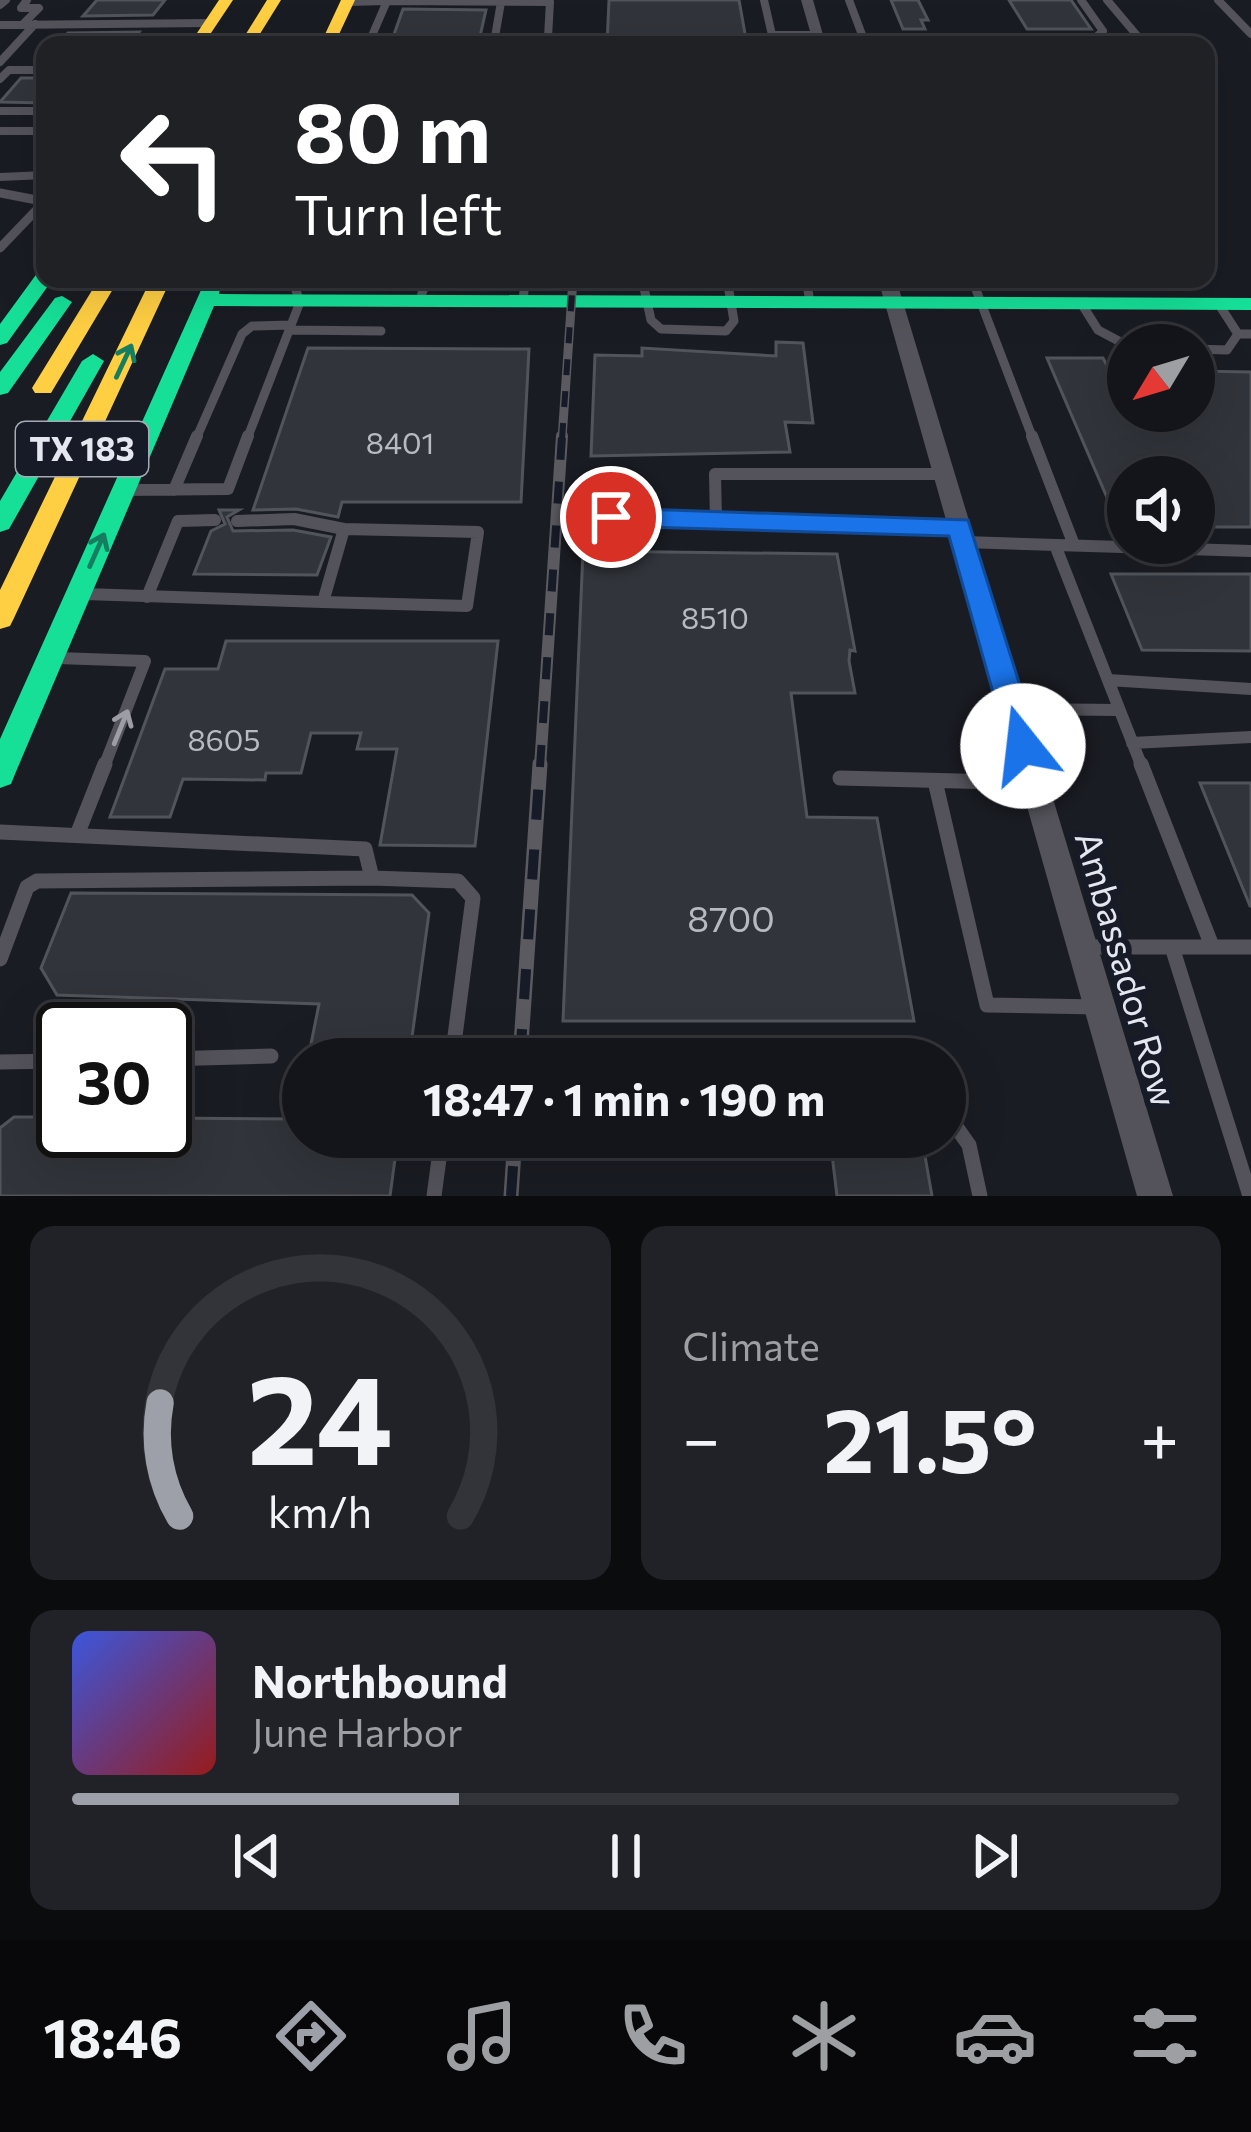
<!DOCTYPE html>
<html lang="en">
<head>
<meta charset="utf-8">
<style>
	:root { --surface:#14151a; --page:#212227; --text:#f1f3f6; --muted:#9d9fa2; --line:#333439; --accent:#9da0a8 }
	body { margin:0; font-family:Commissioner,sans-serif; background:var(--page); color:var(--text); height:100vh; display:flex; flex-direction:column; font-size:45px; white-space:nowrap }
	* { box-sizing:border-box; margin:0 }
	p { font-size:39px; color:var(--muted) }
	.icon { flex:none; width:66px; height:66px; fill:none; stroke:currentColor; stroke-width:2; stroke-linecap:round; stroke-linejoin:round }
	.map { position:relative; height:1196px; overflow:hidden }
	.side { display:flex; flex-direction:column; gap:30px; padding:30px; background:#0b0c0e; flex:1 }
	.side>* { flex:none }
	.hud { position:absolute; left:36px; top:36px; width:1179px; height:252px; border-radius:24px; box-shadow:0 12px 48px #0002,0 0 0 3px var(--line); background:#202124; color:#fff; overflow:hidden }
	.needle { width:78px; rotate:232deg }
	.tools { position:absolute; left:1107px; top:324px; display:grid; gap:24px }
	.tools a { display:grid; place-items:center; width:108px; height:108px; border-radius:50%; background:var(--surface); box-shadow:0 12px 48px #0002,0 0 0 3px var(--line); font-size:60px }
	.speed { position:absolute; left:36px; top:1002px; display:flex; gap:24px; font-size:60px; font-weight:700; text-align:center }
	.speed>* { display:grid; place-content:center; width:156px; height:156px; border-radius:50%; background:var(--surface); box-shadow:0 12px 48px #0002,0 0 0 3px var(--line); line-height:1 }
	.speed .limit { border:6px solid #111; border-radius:18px; background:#fff; color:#111 }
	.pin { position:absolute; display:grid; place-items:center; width:102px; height:102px; color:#fff; margin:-51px; border:6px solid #fff; border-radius:50%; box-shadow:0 3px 12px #0007 }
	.me { position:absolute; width:132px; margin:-66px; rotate:344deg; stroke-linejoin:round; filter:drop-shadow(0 0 9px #0008) }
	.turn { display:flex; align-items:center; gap:42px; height:252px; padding:0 60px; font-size:54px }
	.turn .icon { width:156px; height:156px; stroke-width:2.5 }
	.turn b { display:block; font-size:84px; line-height:102px }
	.big { font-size:90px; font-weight:700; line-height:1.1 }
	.side .card { flex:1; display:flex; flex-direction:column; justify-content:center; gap:18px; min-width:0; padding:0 42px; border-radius:24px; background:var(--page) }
	.side .dial { align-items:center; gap:0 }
	.dial svg { height:312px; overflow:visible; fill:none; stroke:var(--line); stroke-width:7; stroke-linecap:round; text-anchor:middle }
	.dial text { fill:var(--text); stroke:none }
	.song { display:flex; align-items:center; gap:36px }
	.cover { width:144px; height:144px; border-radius:18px; background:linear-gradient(135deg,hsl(230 70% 55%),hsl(0 70% 35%)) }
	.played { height:12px; border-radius:6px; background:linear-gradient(90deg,var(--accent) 35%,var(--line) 35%) }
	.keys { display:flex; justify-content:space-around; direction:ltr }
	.heat { display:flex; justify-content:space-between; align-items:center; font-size:66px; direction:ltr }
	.side .tiles { flex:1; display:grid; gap:30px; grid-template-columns:1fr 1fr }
	.card:last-child { grid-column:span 2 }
	.trip { position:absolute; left:282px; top:1038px; width:684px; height:120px; border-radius:60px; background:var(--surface); box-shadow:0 12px 48px #0002,0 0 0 3px var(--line); font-weight:700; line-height:120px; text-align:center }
	.tabs { display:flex; height:192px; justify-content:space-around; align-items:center; background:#08080a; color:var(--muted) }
	.tabs .icon { width:84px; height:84px }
	.tabs .active { color:var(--accent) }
	.tabs b { font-size:54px; color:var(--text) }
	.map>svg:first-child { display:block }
</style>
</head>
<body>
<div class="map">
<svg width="1251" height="1196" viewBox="0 0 1251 1196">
	<rect width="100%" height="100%" fill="#1a1c23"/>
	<!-- building -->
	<path fill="#31343a" stroke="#51555b" stroke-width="3" d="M97,0H165L153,15L83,16Z
		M609,0H739L747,45H607Z
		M891,0H918L928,20H921L925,29H903Z
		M1009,0H1071L1091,29H1027Z
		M403,9L486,10L478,45H430L431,40H392Z
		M139,32L128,45H57L68,33Z
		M21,78H45V103L0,102Z
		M776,342L803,343L813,423L785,422L790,452L591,456L595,355L642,356V348L776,356Z
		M308,348L529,349L521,502H342L338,517L296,509L253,510Z
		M1047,358H1103L1110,371H1128V411H1194V371L1251,372V527H1194V477H1128L1124,537Z
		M219,510H239L227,517L233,531L293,530L331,537L317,575L194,574L211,531L225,524Z
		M583,551L837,554L855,651L850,650L849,661L855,693H791L807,817L877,818L914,1021H563Z
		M1111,574H1251V651L1142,650Z
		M226,641H498L475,846L380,845L397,749H357L361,733H311L301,773H266L265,780L183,779L170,817H110L165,669H218Z
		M1200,783H1251V906H1250Z
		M71,893L412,895L429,913L409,1059H308L319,1004L57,995L41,968Z
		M14,1117H63V1131H165V1118L303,1119V1137H398L390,1196H0V1128Z
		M830,1138L922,1139L932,1196H837Z"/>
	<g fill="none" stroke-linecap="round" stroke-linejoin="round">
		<!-- lane-far3 -->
		<path stroke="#54535b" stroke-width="8" d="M764,0L772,35
			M849,0L864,40
			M1107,0L1145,45
			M1218,0L1251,34
			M387,1L550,2L548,37H495L501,2
			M348,2L387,1L371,38
			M0,5L6,0
			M23,24L39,8H21L27,0
			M0,25L211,23
			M818,40L1096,37L1103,31L1081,0
			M774,45L772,35H817
			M0,62L35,24
			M0,79L9,70H45
			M0,111H45
			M0,131H45
			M0,177L45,175"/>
		<!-- lane-far2 -->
		<path stroke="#54535b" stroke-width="9" d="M0,193L42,201
			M0,248L45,201
			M642,279H727L734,321L726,331L661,329L651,320Z
			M727,279H748
			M806,279L810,302
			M972,279L1033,439
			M419,302L427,279
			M523,302L525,279
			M1081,303L1098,330L1128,346
			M1218,303L1238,334
			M289,330L381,331
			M1194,349L1227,350L1238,334H1251
			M196,439L242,334L252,326L291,325
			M247,439L300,302L292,279"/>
		<!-- lane-far1 -->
		<path stroke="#54535b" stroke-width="12" d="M1032,436L1074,545
			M124,490L228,489L248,436
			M174,490L197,436
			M611,517L959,527
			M716,520L715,474H944
			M237,521L294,519L344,529
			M344,529L478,532L467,606L323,602Z
			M964,542L1251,551
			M1055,545L1142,767
			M85,594L323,602
			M147,597L178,521L215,520
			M57,658L145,661L104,767
			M1108,680L1251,689
			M1014,709L1119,710
			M1132,743L1251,737"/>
		<!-- lane -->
		<path stroke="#54535b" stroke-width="15" d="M1141,764L1212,946
			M840,778L1033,783
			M935,781L987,1005L1099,1007
			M0,832L365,849L372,878L458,881L473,898L452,1059
			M77,835L105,764
			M1084,947H1251
			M1172,947L1250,1196
			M0,959L27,887L37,881L372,878
			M165,1059L271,1056
			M0,1062L63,1061
			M945,1111L969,1145L980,1196
			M434,1196L442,1137"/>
		<!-- street -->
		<path fill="#54535b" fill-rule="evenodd" d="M801,0H813L826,45H814Z
			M878,279H896L1173,1196H1137Z"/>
		<!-- fast -->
		<path fill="#16e098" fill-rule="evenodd" d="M45,270V279H53L7,343L0,345V324L38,272Z
			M206,279H222L219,294L1251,298V310L214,306L15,774L11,784L0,788V739Z
			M62,296L72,302L8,393L0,395V372L55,298Z
			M93,354L104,361L9,529L0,532V501L82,361Z"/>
		<!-- slow -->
		<path fill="#ffcf43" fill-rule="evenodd" d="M219,0H233L203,45H189Z
			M267,0H281L253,45H239Z
			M341,0H355L334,45H320Z
			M99,279H119L51,393H35L32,388Z
			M151,279H171L14,618L10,626L0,629V590Z"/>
		<!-- rail-far2 casing -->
		<g stroke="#5a5a60" stroke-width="9">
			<path id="rail-far2" d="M562,439L573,279"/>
		</g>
		<!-- rail-far1 casing -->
		<g stroke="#5a5a60" stroke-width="12">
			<path id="rail-far1" d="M540,767L562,436"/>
		</g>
		<!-- rail casing -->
		<g stroke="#5a5a60" stroke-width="15">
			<path id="rail" d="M520,1059L540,764
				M511,1196L515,1137"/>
		</g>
		<!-- rail-far2 -->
		<use href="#rail-far2" stroke="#161b27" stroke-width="6" stroke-dasharray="16" stroke-linecap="butt"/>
		<!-- rail-far1 -->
		<use href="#rail-far1" stroke="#161b27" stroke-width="8" stroke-dasharray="22" stroke-linecap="butt"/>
		<!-- rail -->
		<use href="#rail" stroke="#161b27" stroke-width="10" stroke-dasharray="30" stroke-linecap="butt"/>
	</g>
	<!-- one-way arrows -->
	<defs><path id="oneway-shaft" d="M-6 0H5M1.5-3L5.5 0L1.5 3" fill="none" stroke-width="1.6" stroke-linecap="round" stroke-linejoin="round" transform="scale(3)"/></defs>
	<g stroke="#167e60">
		<use href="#oneway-shaft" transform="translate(124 361) rotate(-65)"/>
		<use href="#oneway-shaft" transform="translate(97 550) rotate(-66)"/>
	</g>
	<use stroke="#9c9da6" href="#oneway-shaft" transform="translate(121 727) rotate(-68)"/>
	<!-- route -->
	<path fill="#1a73e8" stroke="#114b97" stroke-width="3" d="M611,508L968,520L1039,746L1034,755L1023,759L1008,746L949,536L611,526L599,517Z"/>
	<g text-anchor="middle" stroke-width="12" stroke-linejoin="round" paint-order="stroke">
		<!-- number labels -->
		<g font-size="30" fill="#b7bac2">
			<text x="400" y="454">8401</text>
			<text x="715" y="629">8510</text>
			<text x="224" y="751">8605</text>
		</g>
		<!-- shield labels -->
		<rect fill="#161b27" stroke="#a6aab4" stroke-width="3" x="16" y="422" width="132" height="54" rx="9"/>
		<g font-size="33" font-weight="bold" fill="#e4e7f0">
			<text x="82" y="461">TX 183</text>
		</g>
		<!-- near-number labels -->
		<g font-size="36" fill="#b7bac2">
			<text x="731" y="932">8700</text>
		</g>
		<!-- street labels -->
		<g font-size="36" fill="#e4e7f0" stroke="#161b27">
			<text transform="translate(1126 969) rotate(74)" y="13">Ambassador Row</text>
		</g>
	</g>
</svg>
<div class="tools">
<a><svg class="needle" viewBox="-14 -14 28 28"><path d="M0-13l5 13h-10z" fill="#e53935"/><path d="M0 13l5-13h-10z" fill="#9d9fa2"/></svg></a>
<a><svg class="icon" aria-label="sound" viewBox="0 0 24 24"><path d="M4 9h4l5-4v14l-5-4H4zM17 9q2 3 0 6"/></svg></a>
</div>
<div class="speed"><div class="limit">30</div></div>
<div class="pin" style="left:611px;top:517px;background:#d93025"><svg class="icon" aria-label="arrive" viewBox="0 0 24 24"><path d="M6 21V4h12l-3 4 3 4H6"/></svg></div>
<svg class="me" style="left:1023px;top:746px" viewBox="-20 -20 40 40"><circle r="19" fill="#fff"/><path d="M0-13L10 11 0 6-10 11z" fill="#1a73e8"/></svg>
<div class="trip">18:47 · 1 min · 190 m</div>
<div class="hud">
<div class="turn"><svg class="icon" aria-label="left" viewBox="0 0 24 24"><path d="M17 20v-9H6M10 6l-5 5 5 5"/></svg><div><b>80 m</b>Turn left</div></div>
</div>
</div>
<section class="side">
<div class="tiles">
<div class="card dial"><svg viewBox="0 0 100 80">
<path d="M14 69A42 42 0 1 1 86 69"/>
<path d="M14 69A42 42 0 0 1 9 40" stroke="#9da0a8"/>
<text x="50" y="56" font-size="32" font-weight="700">24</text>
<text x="50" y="72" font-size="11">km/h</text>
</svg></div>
<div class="card"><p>Climate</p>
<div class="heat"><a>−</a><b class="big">21.5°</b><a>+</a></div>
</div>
<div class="card">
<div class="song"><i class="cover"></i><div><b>Northbound</b><p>June Harbor</p></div></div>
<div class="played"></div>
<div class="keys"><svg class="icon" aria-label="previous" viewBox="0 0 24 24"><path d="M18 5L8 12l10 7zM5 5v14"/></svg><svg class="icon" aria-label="pause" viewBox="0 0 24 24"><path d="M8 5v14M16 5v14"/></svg><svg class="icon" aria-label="next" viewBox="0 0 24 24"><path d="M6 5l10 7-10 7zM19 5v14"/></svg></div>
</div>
</div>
</section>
<nav class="tabs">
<b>18:46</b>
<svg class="icon active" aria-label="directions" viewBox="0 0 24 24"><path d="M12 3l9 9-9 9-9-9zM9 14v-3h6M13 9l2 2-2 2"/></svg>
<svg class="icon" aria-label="music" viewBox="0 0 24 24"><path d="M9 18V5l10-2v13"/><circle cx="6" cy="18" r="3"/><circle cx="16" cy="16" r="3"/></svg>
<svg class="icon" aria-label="phone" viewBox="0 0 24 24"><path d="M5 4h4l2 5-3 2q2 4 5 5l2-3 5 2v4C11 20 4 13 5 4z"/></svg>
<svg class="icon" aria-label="climate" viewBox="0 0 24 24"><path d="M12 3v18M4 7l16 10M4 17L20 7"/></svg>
<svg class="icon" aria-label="car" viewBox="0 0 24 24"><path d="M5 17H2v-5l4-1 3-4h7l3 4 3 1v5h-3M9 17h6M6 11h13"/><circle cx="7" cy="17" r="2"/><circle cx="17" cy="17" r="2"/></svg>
<svg class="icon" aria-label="filters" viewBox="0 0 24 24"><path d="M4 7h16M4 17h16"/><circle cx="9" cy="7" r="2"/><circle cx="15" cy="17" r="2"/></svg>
</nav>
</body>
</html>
